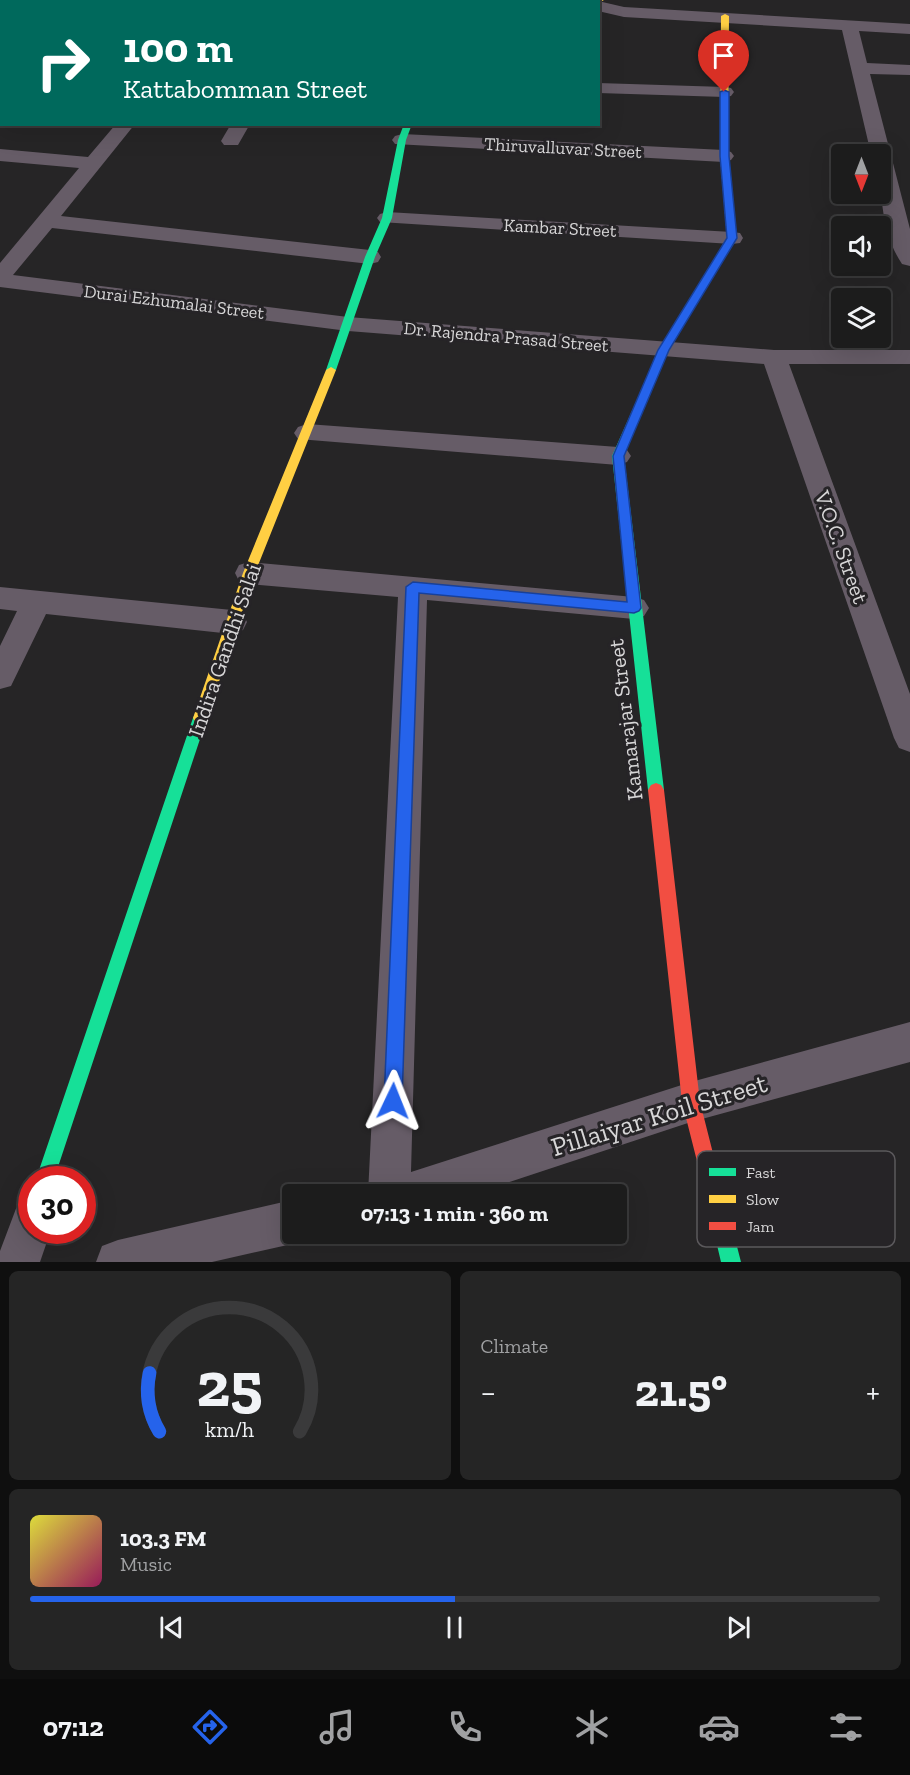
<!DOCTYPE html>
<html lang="en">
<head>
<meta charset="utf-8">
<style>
	:root { --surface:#1c1c1c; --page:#252525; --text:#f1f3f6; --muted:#a0a1a3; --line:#3a3a3b; --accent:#2563eb }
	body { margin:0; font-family:"Zilla Slab",serif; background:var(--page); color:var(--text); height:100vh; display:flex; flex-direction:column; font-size:22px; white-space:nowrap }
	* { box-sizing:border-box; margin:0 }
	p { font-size:20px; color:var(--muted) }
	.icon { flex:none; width:33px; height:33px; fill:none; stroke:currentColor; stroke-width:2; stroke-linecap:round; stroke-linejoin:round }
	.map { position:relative; height:1262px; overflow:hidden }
	.drawer { display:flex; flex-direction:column; gap:9px; padding:9px; background:#0f0f0f; flex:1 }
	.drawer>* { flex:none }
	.guide { position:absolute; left:0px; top:0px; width:600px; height:126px; box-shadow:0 6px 24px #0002,0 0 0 2px var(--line); background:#00695c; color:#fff; overflow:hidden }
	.needle { width:39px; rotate:180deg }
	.controls { position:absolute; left:831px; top:144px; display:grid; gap:12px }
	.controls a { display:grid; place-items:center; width:60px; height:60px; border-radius:6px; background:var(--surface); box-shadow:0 6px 24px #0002,0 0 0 2px var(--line); font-size:30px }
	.speed { position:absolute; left:18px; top:1166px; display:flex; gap:12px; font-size:30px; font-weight:700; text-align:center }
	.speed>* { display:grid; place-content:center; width:78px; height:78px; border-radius:50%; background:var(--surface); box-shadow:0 6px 24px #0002,0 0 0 2px var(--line); line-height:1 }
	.speed .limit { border:9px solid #d22; background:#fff; color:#111 }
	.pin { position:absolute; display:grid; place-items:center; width:51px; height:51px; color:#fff; margin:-62px -26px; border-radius:50% 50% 50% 0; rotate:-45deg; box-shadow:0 0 6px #0007 }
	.pin .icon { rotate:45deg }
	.me { position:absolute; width:66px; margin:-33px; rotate:2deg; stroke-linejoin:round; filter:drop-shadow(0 0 4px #0008) }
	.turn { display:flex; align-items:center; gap:21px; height:126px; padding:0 24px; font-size:27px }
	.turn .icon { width:78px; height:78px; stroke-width:2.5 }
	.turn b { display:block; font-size:42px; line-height:51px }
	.big { font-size:45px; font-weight:800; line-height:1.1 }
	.drawer .widget { flex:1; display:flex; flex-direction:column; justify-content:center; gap:9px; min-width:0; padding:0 21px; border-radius:9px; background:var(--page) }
	.drawer .dial { align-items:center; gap:0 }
	.dial svg { height:156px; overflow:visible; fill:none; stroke:var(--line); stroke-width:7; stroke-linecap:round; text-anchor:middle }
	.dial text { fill:var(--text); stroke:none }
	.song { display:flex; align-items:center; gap:18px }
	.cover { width:72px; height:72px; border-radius:9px; background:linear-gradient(135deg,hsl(60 70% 55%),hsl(330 70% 35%)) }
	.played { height:6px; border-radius:3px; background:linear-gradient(90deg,var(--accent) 50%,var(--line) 50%) }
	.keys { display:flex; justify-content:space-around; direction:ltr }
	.heat { display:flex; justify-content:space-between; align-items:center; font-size:33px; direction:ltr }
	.drawer .tiles { flex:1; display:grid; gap:9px; grid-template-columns:1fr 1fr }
	.widget:last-child { grid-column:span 2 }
	.trip { position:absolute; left:282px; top:1184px; width:345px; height:60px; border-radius:6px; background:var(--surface); box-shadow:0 6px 24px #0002,0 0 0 2px var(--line); font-weight:800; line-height:60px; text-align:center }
	.tab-bar { display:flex; height:96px; justify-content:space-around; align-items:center; background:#0b0b0b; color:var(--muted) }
	.tab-bar .icon { width:42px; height:42px }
	.tab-bar .on { color:var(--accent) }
	.tab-bar b { font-size:27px; color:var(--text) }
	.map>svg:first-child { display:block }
</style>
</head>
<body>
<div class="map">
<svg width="910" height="1262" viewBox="0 0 910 1262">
	<rect width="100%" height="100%" fill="#262526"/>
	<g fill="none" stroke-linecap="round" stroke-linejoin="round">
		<!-- street -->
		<path fill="#665c67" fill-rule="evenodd" d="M0,0H18L19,2H2V5Z
			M24,0H45L46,2H23Z
			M204,0H220L203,2Z
			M598,1L624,7L910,24V34L859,31L867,63L910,65V75L870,74L910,229V266L902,264C881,233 880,190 880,154H871L842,30L624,17L598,11Z
			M0,25H2L0,36Z
			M598,83L725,87L731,88L734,92L731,96L725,97L598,93Z
			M116,124H135L61,216L370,250L378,252L381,257L378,262L370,264L52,228L13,275L348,317L774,350H910V364H789L910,694V752L899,748L894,738L764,364L348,331L0,287V263L79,168L0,161V149L88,157Z
			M231,124H250L238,145H224L221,141Z
			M402,134L724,150L731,152L734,156L731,160L724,162L395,144L392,140L395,136Z
			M387,212L732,232L740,233L743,238L740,243L732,244L380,222L377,218L380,214Z
			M307,424L618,447L627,450L631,456L627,462L618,465L298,439L294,433L298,427Z
			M249,562L634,597L644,600L649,608L644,616L634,619L427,600L411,1172L691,1082L910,1022V1062L691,1122L473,1194H368L398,597L249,584L239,581L235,573L239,565Z
			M0,587L232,610L243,614L247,622L243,630L232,634L46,614L11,686L0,689V646L17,611L0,609Z
			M32,1200V1230H51L40,1262H0V1251L17,1206Z
			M292,1200V1233H309L307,1237L292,1244L212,1262H96L102,1246L118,1240Z"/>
		<!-- fast -->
		<path fill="#16e098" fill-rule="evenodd" d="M524,0H538L522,2Z
			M0,93H2V97H0Z
			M404,124H412L406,140L392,218L375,257L336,370L331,373L327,372L326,370L365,257L382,218L398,140Z
			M702,284L707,287L669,350L624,456L664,790L661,795L656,797L651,795L648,790L612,456L659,350L697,287Z
			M200,712L205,714L207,718L54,1179H36L193,718L195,714Z
			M709,1164L716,1166L718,1173L741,1262H721L700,1173L702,1166Z"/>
		<!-- slow -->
		<path fill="#ffcf43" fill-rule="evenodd" d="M588,0H604L598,3Z
			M725,14L729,16L728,156L737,238L707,287L702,290L697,287L727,238L720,156L721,16Z
			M331,367L336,370L255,573L207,718L205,722L200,724L195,722L193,718L243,573L326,370Z"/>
		<!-- jam -->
		<path fill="#f24e42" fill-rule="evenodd" d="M656,783L661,785L664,790L700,1102L718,1173L716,1180L709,1182L702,1180L700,1173L682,1102L648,790L651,785Z"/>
	</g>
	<!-- route -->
	<path fill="#2563eb" stroke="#184099" stroke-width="1.5" d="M724,90L729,92V156L737,238L669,350L624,456L641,608L639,611L634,613L419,593L402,1101L399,1107L393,1110L386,1107L384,1101L406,587L413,582L627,602L613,456L658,350L727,238L720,156V92Z"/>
	<g text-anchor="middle" stroke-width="6" stroke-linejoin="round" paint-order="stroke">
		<!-- far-street labels -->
		<g font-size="18" fill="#d7d6d7" stroke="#262427">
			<text transform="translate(563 148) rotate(3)" y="6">Thiruvalluvar Street</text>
			<text transform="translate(560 228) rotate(3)" y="6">Kambar Street</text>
			<text transform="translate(174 302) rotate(7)" y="6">Durai Ezhumalai Street</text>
			<text transform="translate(506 337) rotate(5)" y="6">Dr. Rajendra Prasad Street</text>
		</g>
		<!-- street labels -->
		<g font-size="22" fill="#d7d6d7" stroke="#262427">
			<text transform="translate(842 547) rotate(70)" y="8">V.O.C. Street</text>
			<text transform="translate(224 650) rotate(-71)" y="8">Indira Gandhi Salai</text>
			<text transform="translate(625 720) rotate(-97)" y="8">Kamarajar Street</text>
		</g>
		<!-- near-street labels -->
		<g font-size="27" fill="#d7d6d7" stroke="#262427">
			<text transform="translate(659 1115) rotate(-17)" y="9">Pillaiyar Koil Street</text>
		</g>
	</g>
	<!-- legend -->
	<rect x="697" y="1151" width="198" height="96" rx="9" fill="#262427" stroke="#5b595c" stroke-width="1.5"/>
	<rect x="709" y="1168" width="27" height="8" fill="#16e098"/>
	<rect x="709" y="1195" width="27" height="8" fill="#ffcf43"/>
	<rect x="709" y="1222" width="27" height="8" fill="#f24e42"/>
	<g font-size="16" fill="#d7d6d7">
		<text x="746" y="1178">Fast</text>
		<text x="746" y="1205">Slow</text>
		<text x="746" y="1232">Jam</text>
	</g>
</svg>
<div class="controls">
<a><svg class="needle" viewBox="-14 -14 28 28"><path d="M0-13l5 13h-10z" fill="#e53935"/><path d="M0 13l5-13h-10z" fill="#a0a1a3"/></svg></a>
<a><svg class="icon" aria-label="sound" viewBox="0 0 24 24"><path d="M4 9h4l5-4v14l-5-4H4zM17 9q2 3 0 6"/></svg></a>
<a><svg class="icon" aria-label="layers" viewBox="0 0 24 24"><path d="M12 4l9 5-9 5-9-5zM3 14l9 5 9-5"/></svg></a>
</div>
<div class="speed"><div class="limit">30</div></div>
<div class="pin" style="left:724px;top:92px;background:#d93025"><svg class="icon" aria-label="arrive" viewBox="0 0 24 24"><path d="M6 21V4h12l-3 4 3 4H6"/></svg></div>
<svg class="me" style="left:393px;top:1101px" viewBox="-20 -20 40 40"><path d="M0-17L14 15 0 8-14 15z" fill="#2563eb" stroke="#fff" stroke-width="4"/></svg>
<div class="trip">07:13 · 1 min · 360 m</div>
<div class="guide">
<div class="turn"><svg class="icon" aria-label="right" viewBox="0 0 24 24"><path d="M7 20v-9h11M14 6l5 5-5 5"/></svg><div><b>100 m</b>Kattabomman Street</div></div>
</div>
</div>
<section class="drawer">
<div class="tiles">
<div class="widget dial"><svg viewBox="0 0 100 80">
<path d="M14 69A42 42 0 1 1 86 69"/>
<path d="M14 69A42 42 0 0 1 9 39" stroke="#2563eb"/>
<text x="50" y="56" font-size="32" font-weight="700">25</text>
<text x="50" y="72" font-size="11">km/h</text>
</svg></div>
<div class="widget"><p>Climate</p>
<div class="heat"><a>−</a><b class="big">21.5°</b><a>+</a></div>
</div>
<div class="widget">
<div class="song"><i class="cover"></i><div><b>103.3 FM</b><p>Music</p></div></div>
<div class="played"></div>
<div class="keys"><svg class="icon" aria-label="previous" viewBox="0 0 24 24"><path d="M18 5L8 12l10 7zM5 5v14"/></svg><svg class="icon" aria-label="pause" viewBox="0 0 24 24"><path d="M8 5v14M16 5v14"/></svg><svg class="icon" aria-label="next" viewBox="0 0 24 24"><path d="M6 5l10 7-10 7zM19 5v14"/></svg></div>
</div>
</div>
</section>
<nav class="tab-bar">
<b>07:12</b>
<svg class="icon on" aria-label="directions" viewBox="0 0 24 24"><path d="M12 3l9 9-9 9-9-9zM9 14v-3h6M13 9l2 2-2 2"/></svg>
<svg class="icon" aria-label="music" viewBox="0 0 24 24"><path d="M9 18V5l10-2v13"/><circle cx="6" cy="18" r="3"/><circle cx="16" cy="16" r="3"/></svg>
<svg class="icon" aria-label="phone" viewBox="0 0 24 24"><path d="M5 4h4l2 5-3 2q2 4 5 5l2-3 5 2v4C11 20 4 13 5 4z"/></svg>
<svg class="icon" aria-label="climate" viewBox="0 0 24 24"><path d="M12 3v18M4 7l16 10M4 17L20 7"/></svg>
<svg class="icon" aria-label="car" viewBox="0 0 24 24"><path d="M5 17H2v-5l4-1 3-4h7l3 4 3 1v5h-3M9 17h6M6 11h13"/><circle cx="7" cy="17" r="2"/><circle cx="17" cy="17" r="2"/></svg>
<svg class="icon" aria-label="filters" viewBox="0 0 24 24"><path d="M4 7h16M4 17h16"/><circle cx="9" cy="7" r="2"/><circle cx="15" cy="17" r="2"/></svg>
</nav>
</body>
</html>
